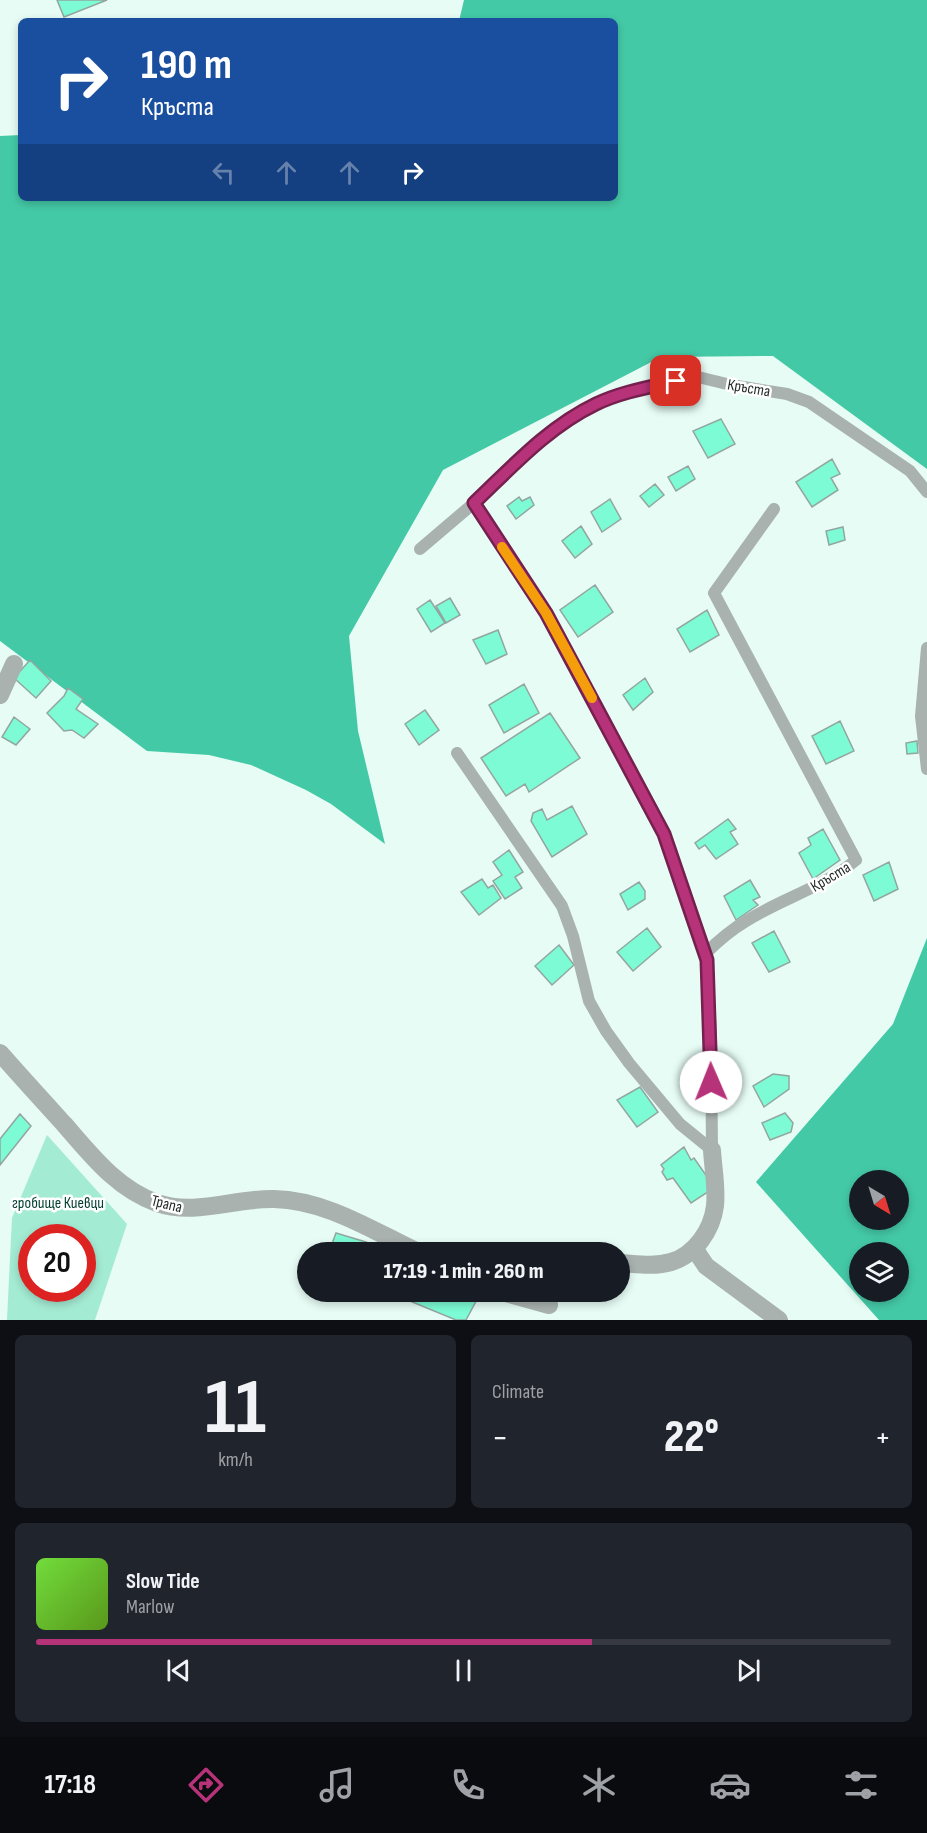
<!DOCTYPE html>
<html lang="en">
<head>
<meta charset="utf-8">
<style>
	:root { --surface:#171b24; --page:#20242c; --text:#f1f3f6; --muted:#9ea1a6; --line:#363941; --accent:#b63279 }
	body { margin:0; font-family:"Sofia Sans Condensed",sans-serif; background:var(--page); color:var(--text); height:100vh; display:flex; flex-direction:column; font-size:22px; white-space:nowrap }
	* { box-sizing:border-box; margin:0 }
	p { font-size:20px; color:var(--muted) }
	.icon { flex:none; width:33px; height:33px; fill:none; stroke:currentColor; stroke-width:2; stroke-linecap:round; stroke-linejoin:round }
	.map { position:relative; height:1320px; overflow:hidden }
	.side { display:flex; flex-direction:column; gap:15px; padding:15px; background:#0d0f14; flex:1 }
	.side>* { flex:none }
	.top-card { position:absolute; left:18px; top:18px; width:600px; height:183px; border-radius:9px; box-shadow:0 3px 9px #0003; background:#1a4fa0; color:#fff; overflow:hidden }
	.needle { width:39px; rotate:142deg }
	.tools { position:absolute; left:849px; top:1170px; display:grid; gap:12px }
	.tools a { display:grid; place-items:center; width:60px; height:60px; border-radius:50%; background:var(--surface); box-shadow:0 3px 9px #0003; font-size:30px }
	.speed { position:absolute; left:18px; top:1224px; display:flex; gap:12px; font-size:30px; font-weight:700; text-align:center }
	.speed>* { display:grid; place-content:center; width:78px; height:78px; border-radius:50%; background:var(--surface); box-shadow:0 3px 9px #0003; line-height:1 }
	.speed .limit { border:9px solid #d22; background:#fff; color:#111 }
	.pin { position:absolute; display:grid; place-items:center; width:51px; height:51px; color:#fff; margin:-26px; border-radius:12px; box-shadow:0 3px 9px #0006 }
	.me { position:absolute; width:66px; margin:-33px; rotate:359deg; stroke-linejoin:round; filter:drop-shadow(0 0 4px #0008) }
	.turn { display:flex; align-items:center; gap:21px; height:126px; padding:0 24px; font-size:27px }
	.turn .icon { width:78px; height:78px; stroke-width:2.5 }
	.turn b { display:block; font-size:42px; line-height:51px }
	.lanes { display:flex; align-items:center; height:57px; padding:0 24px; background:#0003; justify-content:center; gap:30px; direction:ltr }
	.lanes .off { opacity:.35 }
	.big { font-size:45px; font-weight:800; line-height:1.1 }
	.side .tile { flex:1; display:flex; flex-direction:column; justify-content:center; gap:9px; min-width:0; padding:0 21px; border-radius:9px; background:var(--page) }
	.side .dial { align-items:center; gap:0 }
	.dial b { font-size:78px; line-height:1 }
	.song { display:flex; align-items:center; gap:18px }
	.cover { width:72px; height:72px; border-radius:9px; background:linear-gradient(135deg,hsl(100 70% 55%),hsl(90 70% 35%)) }
	.played { height:6px; border-radius:3px; background:linear-gradient(90deg,var(--accent) 65%,var(--line) 65%) }
	.keys { display:flex; justify-content:space-around; direction:ltr }
	.heat { display:flex; justify-content:space-between; align-items:center; font-size:33px; direction:ltr }
	.side .tiles { flex:1; display:grid; gap:15px; grid-template-columns:1fr 1fr }
	.tile:last-child { grid-column:span 2 }
	.trip { position:absolute; left:297px; top:1242px; width:333px; height:60px; border-radius:30px; background:var(--surface); box-shadow:0 3px 9px #0003; font-weight:800; line-height:60px; text-align:center }
	.menu { display:flex; height:96px; justify-content:space-around; align-items:center; background:#090b0e; color:var(--muted) }
	.menu .icon { width:42px; height:42px }
	.menu .selected { color:var(--accent) }
	.menu b { font-size:27px; color:var(--text) }
	.map>svg:first-child { display:block }
</style>
</head>
<body>
<div class="map">
<svg width="927" height="1320" viewBox="0 0 927 1320">
	<rect width="100%" height="100%" fill="#e6fcf4"/>
	<!-- green -->
	<path fill="#a4ebd4" fill-rule="evenodd" d="M47,1135L127,1224L95,1320H7L12,1218ZM32,1238H82V1288H32Z"/>
	<!-- forest -->
	<path fill="#44c9a6" fill-rule="evenodd" d="M464,0H927V469L773,356L661,357L443,470L349,636L358,731L385,844L331,804L306,790L251,765L209,755L147,751L0,641V136L21,135V198H615V21H459Z
		M927,938V1320H879L756,1182L893,1024ZM860,1180H898V1220H860ZM860,1252H898V1292H860Z"/>
	<!-- building -->
	<path fill="#7cfbd5" stroke="#92a69f" stroke-width="1.5" d="M57,0H107L64,17Z
		M721,419L735,444L708,458L693,431Z
		M832,459L840,474L831,478L838,490L812,507L796,482Z
		M688,466L695,479L676,491L668,477Z
		M655,484L664,495L649,507L640,496Z
		M519,497L522,501L530,497L534,505L516,519L507,506Z
		M610,499L621,519L602,532L591,512Z
		M581,526L592,544L575,558L562,541Z
		M843,527L845,540L829,545L826,531Z
		M595,585L613,612L578,637L560,610Z
		M450,598L460,615L446,623L436,606Z
		M430,600L445,623L431,632L417,609Z
		M707,610L719,635L690,652L677,629Z
		M498,630L507,654L486,664L473,640Z
		M30,660L51,681L36,698L14,678Z
		M645,678L653,692L633,710L623,695Z
		M524,684L539,713L504,733L489,705Z
		M68,688L83,699L76,709L98,724L84,738L72,730L64,731L47,713L64,696Z
		M425,710L439,730L419,745L405,724Z
		M550,713L580,758L529,792L525,784L506,796L481,758Z
		M14,717L30,729L16,745L2,737Z
		M840,721L854,751L826,764L812,736Z
		M917,741L918,753L907,754L906,743Z
		M572,806L587,834L552,857L531,821L533,813L542,809L547,820Z
		M728,819L736,829L730,832L738,844L716,859L705,845L699,849L695,843Z
		M823,829L840,860L813,879L799,853L811,845L808,838Z
		M509,850L523,872L515,877L522,888L505,899L493,881L502,875L493,862Z
		M889,862L898,889L874,901L863,875Z
		M482,879L488,888L493,885L501,898L479,915L461,892Z
		M750,880L760,897L753,900L758,905L736,920L724,896Z
		M639,882L645,891V899L628,910L620,894Z
		M647,928L661,947L633,971L617,952Z
		M774,931L790,962L769,972L752,943Z
		M559,945L574,965L552,985L535,966Z
		M773,1074L789,1076V1089L764,1107L753,1086Z
		M640,1087L658,1112L637,1127L617,1100Z
		M785,1113L793,1123L791,1132L770,1140L762,1123Z
		M20,1114L31,1126L0,1165V1139Z
		M684,1147L691,1160L694,1158L708,1178L711,1190L691,1203L673,1178L667,1180L662,1172L664,1169L661,1165Z
		M336,1233L366,1242L391,1252H329Z
		M388,1292H481L466,1320H456Z"/>
	<g fill="none" stroke-linecap="round" stroke-linejoin="round">
		<!-- lane -->
		<path stroke="#a9b2af" stroke-width="12" d="M420,549L474,503
			M927,648L921,716L927,769
			M457,753L562,906L573,936L589,1001L606,1031L629,1063L680,1124L712,1150
			M706,953C718,941 731,930 746,921C781,899 824,887 856,860L714,593L774,509
			M712,1150L711,1036L707,960L670,848L654,813L546,613L474,503L549,432L596,404L622,394L694,376L731,385L787,394L809,402L910,471L927,492"/>
		<!-- street -->
		<path stroke="#a9b2af" stroke-width="18" d="M0,695L14,664
			M0,1053C21,1077 43,1101 64,1124C91,1155 117,1189 157,1203C195,1216 235,1198 274,1199C326,1200 373,1231 418,1252
			M694,1248L706,1266L779,1320
			M620,1263C637,1264 654,1267 671,1262C695,1255 712,1230 715,1206C717,1188 713,1168 712,1150
			M502,1292L549,1305"/>
	</g>
	<g fill="none" stroke-linecap="round" stroke-linejoin="round">
		<!-- route casing -->
		<g stroke="#76204f" stroke-width="15">
			<path id="route" d="M676,381C650,387 621,392 596,404C548,427 512,467 474,503L546,613L664,834L707,960L711,1082"/>
		</g>
		<!-- route -->
		<use href="#route" stroke="#b63279" stroke-width="10"/>
		<!-- slow -->
		<path stroke="#f59e0b" stroke-width="10" d="M502,547L546,613L592,698"/>
	</g>
	<g text-anchor="middle" stroke-width="5" stroke-linejoin="round" paint-order="stroke">
		<!-- street labels -->
		<g font-size="16" fill="#1f2724" stroke="#fff">
			<text transform="translate(749 387) rotate(10)" y="6">Кръста</text>
			<text transform="translate(830 876) rotate(-31)" y="6">Кръста</text>
			<text transform="translate(167 1203) rotate(14)" y="6">Трапа</text>
		</g>
		<!-- park labels -->
		<g font-size="16" fill="#023f31" stroke="#fff">
			<text x="58" y="1208">гробище Киевци</text>
		</g>
	</g>
</svg>
<div class="tools">
<a><svg class="needle" viewBox="-14 -14 28 28"><path d="M0-13l5 13h-10z" fill="#e53935"/><path d="M0 13l5-13h-10z" fill="#9ea1a6"/></svg></a>
<a><svg class="icon" aria-label="layers" viewBox="0 0 24 24"><path d="M12 4l9 5-9 5-9-5zM3 14l9 5 9-5"/></svg></a>
</div>
<div class="speed"><div class="limit">20</div></div>
<div class="pin" style="left:676px;top:381px;background:#d93025"><svg class="icon" aria-label="arrive" viewBox="0 0 24 24"><path d="M6 21V4h12l-3 4 3 4H6"/></svg></div>
<svg class="me" style="left:711px;top:1082px" viewBox="-20 -20 40 40"><circle r="19" fill="#fff"/><path d="M0-13L10 11 0 6-10 11z" fill="#b63279"/></svg>
<div class="trip">17:19 · 1 min · 260 m</div>
<div class="top-card">
<div class="turn"><svg class="icon" aria-label="right" viewBox="0 0 24 24"><path d="M7 20v-9h11M14 6l5 5-5 5"/></svg><div><b>190 m</b>Кръста</div></div>
<div class="lanes"><svg class="icon off" aria-label="left" viewBox="0 0 24 24"><path d="M17 20v-9H6M10 6l-5 5 5 5"/></svg><svg class="icon off" aria-label="ahead" viewBox="0 0 24 24"><path d="M12 20V5M6 11l6-6 6 6"/></svg><svg class="icon off" aria-label="ahead" viewBox="0 0 24 24"><path d="M12 20V5M6 11l6-6 6 6"/></svg><svg class="icon" aria-label="right" viewBox="0 0 24 24"><path d="M7 20v-9h11M14 6l5 5-5 5"/></svg></div>
</div>
</div>
<section class="side">
<div class="tiles">
<div class="tile dial"><b>11</b><p>km/h</p></div>
<div class="tile"><p>Climate</p>
<div class="heat"><a>−</a><b class="big">22°</b><a>+</a></div>
</div>
<div class="tile">
<div class="song"><i class="cover"></i><div><b>Slow Tide</b><p>Marlow</p></div></div>
<div class="played"></div>
<div class="keys"><svg class="icon" aria-label="previous" viewBox="0 0 24 24"><path d="M18 5L8 12l10 7zM5 5v14"/></svg><svg class="icon" aria-label="pause" viewBox="0 0 24 24"><path d="M8 5v14M16 5v14"/></svg><svg class="icon" aria-label="next" viewBox="0 0 24 24"><path d="M6 5l10 7-10 7zM19 5v14"/></svg></div>
</div>
</div>
</section>
<nav class="menu">
<b>17:18</b>
<svg class="icon selected" aria-label="directions" viewBox="0 0 24 24"><path d="M12 3l9 9-9 9-9-9zM9 14v-3h6M13 9l2 2-2 2"/></svg>
<svg class="icon" aria-label="music" viewBox="0 0 24 24"><path d="M9 18V5l10-2v13"/><circle cx="6" cy="18" r="3"/><circle cx="16" cy="16" r="3"/></svg>
<svg class="icon" aria-label="phone" viewBox="0 0 24 24"><path d="M5 4h4l2 5-3 2q2 4 5 5l2-3 5 2v4C11 20 4 13 5 4z"/></svg>
<svg class="icon" aria-label="climate" viewBox="0 0 24 24"><path d="M12 3v18M4 7l16 10M4 17L20 7"/></svg>
<svg class="icon" aria-label="car" viewBox="0 0 24 24"><path d="M5 17H2v-5l4-1 3-4h7l3 4 3 1v5h-3M9 17h6M6 11h13"/><circle cx="7" cy="17" r="2"/><circle cx="17" cy="17" r="2"/></svg>
<svg class="icon" aria-label="filters" viewBox="0 0 24 24"><path d="M4 7h16M4 17h16"/><circle cx="9" cy="7" r="2"/><circle cx="15" cy="17" r="2"/></svg>
</nav>
</body>
</html>
